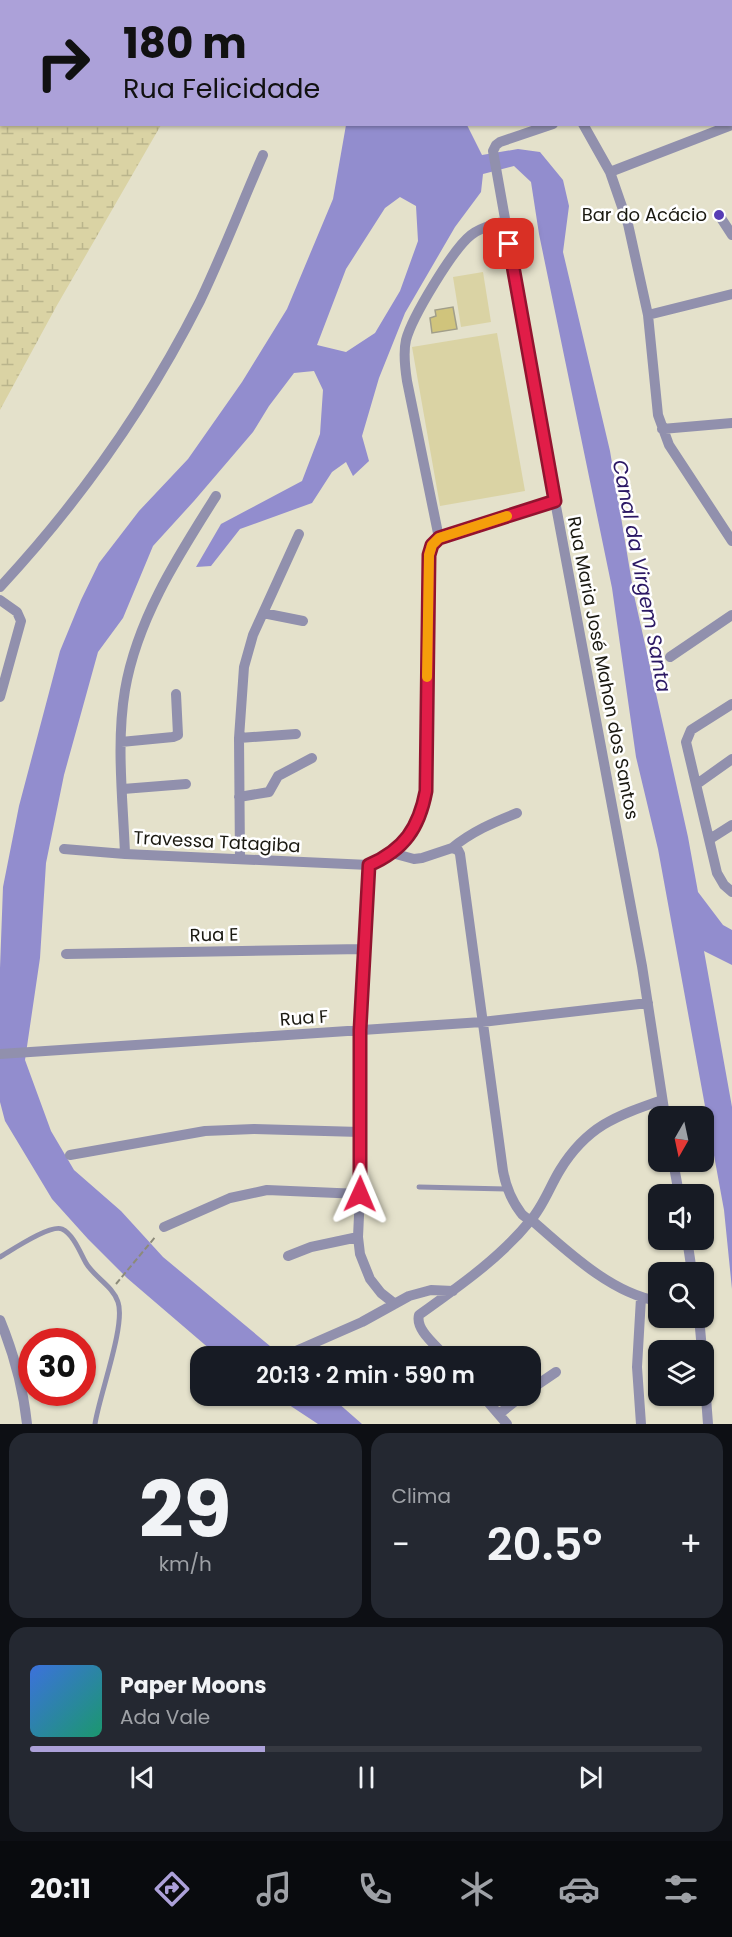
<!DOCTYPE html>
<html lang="pt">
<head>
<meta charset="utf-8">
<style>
	:root { --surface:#171b24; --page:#242831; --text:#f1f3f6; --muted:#9ea1a6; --line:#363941; --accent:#aca1d9 }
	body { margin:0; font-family:Poppins,sans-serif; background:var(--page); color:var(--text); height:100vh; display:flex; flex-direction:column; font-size:22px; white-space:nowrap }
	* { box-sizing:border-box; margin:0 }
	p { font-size:20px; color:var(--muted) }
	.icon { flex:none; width:33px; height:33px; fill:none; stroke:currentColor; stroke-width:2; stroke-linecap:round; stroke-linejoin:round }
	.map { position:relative; height:1424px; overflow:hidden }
	.details { display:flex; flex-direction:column; gap:9px; padding:9px; background:#0d0f14; flex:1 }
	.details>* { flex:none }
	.top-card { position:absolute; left:0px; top:0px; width:732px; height:126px; box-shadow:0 2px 4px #0004; background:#aca1d9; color:#111; overflow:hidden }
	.needle { width:39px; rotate:189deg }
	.buttons { position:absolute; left:648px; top:1106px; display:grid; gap:12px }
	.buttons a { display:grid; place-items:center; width:66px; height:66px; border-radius:12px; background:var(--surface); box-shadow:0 2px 4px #0004; font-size:30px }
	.speed { position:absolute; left:18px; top:1328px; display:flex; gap:12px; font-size:30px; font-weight:700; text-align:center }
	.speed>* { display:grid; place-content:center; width:78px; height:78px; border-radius:50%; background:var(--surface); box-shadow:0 2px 4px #0004; line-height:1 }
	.speed .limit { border:9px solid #d22; background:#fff; color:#111 }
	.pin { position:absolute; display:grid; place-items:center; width:51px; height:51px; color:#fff; margin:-26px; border-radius:12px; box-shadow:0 3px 9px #0006 }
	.me { position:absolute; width:66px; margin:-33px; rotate:1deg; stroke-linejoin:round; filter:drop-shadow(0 0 4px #0008) }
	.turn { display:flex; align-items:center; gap:21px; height:126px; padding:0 24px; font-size:27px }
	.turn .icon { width:78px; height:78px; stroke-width:2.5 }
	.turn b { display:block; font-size:42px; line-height:51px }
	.big { font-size:45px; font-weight:600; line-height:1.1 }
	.details .tile { flex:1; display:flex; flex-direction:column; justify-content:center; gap:9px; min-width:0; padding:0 21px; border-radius:18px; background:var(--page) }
	.details .dial { align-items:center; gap:0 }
	.dial b { font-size:78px; line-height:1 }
	.song { display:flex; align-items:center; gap:18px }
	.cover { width:72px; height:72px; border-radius:9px; background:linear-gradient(135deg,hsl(220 70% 55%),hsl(160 70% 35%)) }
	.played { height:6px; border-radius:3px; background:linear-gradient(90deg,var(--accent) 35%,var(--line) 35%) }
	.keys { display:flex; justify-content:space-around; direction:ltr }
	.heat { display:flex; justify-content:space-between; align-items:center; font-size:33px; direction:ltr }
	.details .tiles { flex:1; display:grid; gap:9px; grid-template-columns:1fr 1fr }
	.tile:last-child { grid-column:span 2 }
	.trip { position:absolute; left:190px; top:1346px; width:351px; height:60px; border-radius:18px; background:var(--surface); box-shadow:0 2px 4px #0004; font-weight:600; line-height:60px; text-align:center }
	.tab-bar { display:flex; height:96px; justify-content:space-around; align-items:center; background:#090b0e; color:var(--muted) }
	.tab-bar .icon { width:42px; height:42px }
	.tab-bar .on { color:var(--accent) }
	.tab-bar b { font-size:27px; color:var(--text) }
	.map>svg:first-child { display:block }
</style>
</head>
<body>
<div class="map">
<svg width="732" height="1424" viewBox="0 0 732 1424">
	<defs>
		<pattern id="wetland-marsh" width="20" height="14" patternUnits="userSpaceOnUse" patternTransform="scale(1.5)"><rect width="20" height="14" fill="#dad3a4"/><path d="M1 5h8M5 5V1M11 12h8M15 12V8" fill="none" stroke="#bab58c"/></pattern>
	</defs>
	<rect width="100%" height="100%" fill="#e4e1cb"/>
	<!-- grass -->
	<path fill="#dad3a4" d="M483,272L491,322L461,327L453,277Z
		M497,333L525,491L440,506L412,347Z"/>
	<!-- wetland -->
	<path fill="url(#wetland-marsh)" d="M0,0H233L2,2V124L161,125L56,307L0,410Z"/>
	<!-- water -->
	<path fill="#928dce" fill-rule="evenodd" d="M346,125H467L482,155L518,149L540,152L563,180L569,206L563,252L610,451L634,595L688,837L698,892L723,925L732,930V965L704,951L732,1107V1289L724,1210L658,849L636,757L612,588L539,234L531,182L514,166L483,174L481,192L455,227L405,313L379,378L362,436L369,461L353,476L346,462L332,472L312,503L240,529L211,566L196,567L221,524L302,481L320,434L323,390L314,371L294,373L269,406L253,432L194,501L153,546L123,618L98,652L64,775L46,863L40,958L25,1060L51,1131L74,1170L121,1211L163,1257L282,1356H218L127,1278L88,1239L52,1199L5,1121L0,1102V968L3,887L19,806L60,651L81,600L99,563L139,511L188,459L242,382L287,309L333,199ZM400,197L416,206L418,241L400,291L375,333L346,352L317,345L346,269L385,208Z
		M274,1395H329L362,1424H318Z"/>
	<!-- building -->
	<path fill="#d0c47c" stroke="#a19e89" stroke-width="1.5" d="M453,307L457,329L432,333L430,318L436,316L435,310Z"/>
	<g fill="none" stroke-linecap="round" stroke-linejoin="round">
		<!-- path -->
		<path stroke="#8c8a7a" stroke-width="2" stroke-dasharray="6 3" stroke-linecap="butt" d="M116,1284L156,1236"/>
		<!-- service -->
		<path stroke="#9190ad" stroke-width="5" d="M419,1187L506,1189
			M0,1257C12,1250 50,1224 62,1229C73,1234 80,1252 86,1263C94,1277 113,1286 118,1302C126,1325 99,1396 95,1424"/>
		<!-- minor -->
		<path stroke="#9190ad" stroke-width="10" d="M487,0L488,2
			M672,2L674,0
			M553,124L500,142L496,145L493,151L555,501L642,966L665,1116
			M583,124L610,172L628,224L648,315L658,415L669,445L732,541
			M610,172L732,125
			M719,215L732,235
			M648,315L732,294
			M662,429L732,423
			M439,538L407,381C405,368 403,353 406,340C412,317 453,249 471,235C481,227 493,225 505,221
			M0,587C80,501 147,406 200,301C223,253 242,203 263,155
			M0,600L17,612L21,621L0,697
			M263,613L303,621
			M670,657L732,615
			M732,704L691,730L686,742L717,873L724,885L732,892
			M239,738L296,734
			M121,742L173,737L178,735L176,694
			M697,784L732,759
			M123,789L186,784
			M239,797L269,792L278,776L312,758
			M710,839L732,825
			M452,848C471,832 494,822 517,813
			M64,849L125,854L369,865C404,850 419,828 426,791L429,555L431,545L439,538L555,501
			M392,853L414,859L422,858L452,848L458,850L460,854L503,1171C506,1187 511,1200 521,1213C524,1218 531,1219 535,1223C569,1253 613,1294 658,1301
			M125,854C123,801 116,743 125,690C137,619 178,556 216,496
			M240,859L239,738L244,667L253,635L299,534
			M369,865L360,1030V1194L358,1237L360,1254L370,1279L381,1293L395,1304
			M66,954L363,949
			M0,1054L482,1022L648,1003
			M70,1155L205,1131L254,1129L360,1132
			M673,1161L679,1194
			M164,1227L230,1198L267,1190L360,1194
			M687,1239L692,1272
			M288,1256L311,1247L358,1237
			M699,1317L702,1350
			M0,1320C14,1354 23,1387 27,1424
			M289,1354L362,1322L409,1296L431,1290L453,1291
			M445,1356C437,1346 415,1330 419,1315C458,1287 499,1259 530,1221C543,1207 550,1186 560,1170C587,1126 616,1116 662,1100
			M704,1370L708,1424
			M531,1389L556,1372
			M482,1395L507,1424
			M499,1414L523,1395
			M641,1424L637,1367L641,1298"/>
	</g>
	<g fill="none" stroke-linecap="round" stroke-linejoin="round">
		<!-- route casing -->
		<g stroke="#92132f" stroke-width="15">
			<path id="route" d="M360,1194V1030L369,865C404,850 419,828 426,791L429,555L432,545L439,538L555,501L509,244"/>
		</g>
		<!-- route -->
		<use href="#route" stroke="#e11d48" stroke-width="10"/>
		<!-- slow -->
		<path stroke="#f59e0b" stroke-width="10" d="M427,677L429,555L432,545L439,538L507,516"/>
	</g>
	<!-- markers -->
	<circle fill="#573db5" stroke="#fff" stroke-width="2" cx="719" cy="215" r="6"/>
	<g text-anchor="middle" stroke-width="5" stroke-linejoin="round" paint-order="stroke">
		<!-- poi labels -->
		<g font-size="18" fill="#1a1911" stroke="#fff" text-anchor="end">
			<text x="707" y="221">Bar do Acácio</text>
		</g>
		<!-- street labels -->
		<g font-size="18" fill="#1a1911" stroke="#fff">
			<text transform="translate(603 668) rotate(79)" y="6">Rua Maria José Mahon dos Santos</text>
			<text transform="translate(217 842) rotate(3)" y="6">Travessa Tatagiba</text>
			<text transform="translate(214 935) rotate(-1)" y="6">Rua E</text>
			<text transform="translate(304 1018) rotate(-4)" y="6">Rua F</text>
		</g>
		<!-- water labels -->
		<g font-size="20" font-style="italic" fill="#2b1864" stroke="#fff">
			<text transform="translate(642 576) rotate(79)" y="7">Canal da Virgem Santa</text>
		</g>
	</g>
</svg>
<div class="buttons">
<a><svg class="needle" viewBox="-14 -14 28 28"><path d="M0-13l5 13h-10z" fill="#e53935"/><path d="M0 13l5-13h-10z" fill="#9ea1a6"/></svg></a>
<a><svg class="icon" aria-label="sound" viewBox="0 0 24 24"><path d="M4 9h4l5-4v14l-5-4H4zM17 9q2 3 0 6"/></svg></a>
<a><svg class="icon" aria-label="search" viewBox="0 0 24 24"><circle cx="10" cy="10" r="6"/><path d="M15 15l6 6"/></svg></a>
<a><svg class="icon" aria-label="layers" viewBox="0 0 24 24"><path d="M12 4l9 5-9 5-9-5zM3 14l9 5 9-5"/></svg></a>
</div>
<div class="speed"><div class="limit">30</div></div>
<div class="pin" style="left:509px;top:244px;background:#d93025"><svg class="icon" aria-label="arrive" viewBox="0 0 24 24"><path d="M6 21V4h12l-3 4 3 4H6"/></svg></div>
<svg class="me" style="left:360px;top:1194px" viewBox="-20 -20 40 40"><path d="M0-17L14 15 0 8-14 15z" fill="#e11d48" stroke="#fff" stroke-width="4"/></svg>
<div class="trip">20:13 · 2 min · 590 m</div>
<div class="top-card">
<div class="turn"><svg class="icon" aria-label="right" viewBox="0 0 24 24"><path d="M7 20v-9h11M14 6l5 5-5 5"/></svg><div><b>180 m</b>Rua Felicidade</div></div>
</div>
</div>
<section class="details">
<div class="tiles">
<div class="tile dial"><b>29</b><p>km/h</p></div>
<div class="tile"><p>Clima</p>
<div class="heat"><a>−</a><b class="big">20.5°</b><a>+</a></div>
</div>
<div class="tile">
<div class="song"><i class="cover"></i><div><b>Paper Moons</b><p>Ada Vale</p></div></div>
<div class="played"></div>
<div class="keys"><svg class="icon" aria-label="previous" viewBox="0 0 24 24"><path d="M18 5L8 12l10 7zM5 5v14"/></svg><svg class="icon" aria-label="pause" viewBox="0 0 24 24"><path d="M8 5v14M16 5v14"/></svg><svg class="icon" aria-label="next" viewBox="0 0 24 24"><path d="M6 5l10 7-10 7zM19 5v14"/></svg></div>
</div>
</div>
</section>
<nav class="tab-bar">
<b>20:11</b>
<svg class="icon on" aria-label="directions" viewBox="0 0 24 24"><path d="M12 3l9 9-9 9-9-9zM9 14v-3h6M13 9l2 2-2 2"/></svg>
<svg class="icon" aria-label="music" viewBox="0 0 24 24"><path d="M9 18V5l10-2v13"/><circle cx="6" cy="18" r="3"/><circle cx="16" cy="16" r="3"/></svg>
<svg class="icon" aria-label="phone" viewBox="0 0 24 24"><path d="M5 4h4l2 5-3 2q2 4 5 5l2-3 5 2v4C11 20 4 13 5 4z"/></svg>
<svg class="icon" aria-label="climate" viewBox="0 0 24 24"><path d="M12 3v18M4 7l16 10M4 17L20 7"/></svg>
<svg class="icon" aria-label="car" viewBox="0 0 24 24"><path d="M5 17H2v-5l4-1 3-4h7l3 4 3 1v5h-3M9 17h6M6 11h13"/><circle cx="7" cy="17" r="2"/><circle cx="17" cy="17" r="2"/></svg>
<svg class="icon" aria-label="filters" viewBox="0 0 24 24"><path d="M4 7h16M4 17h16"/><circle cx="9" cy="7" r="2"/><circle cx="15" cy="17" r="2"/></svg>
</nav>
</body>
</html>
